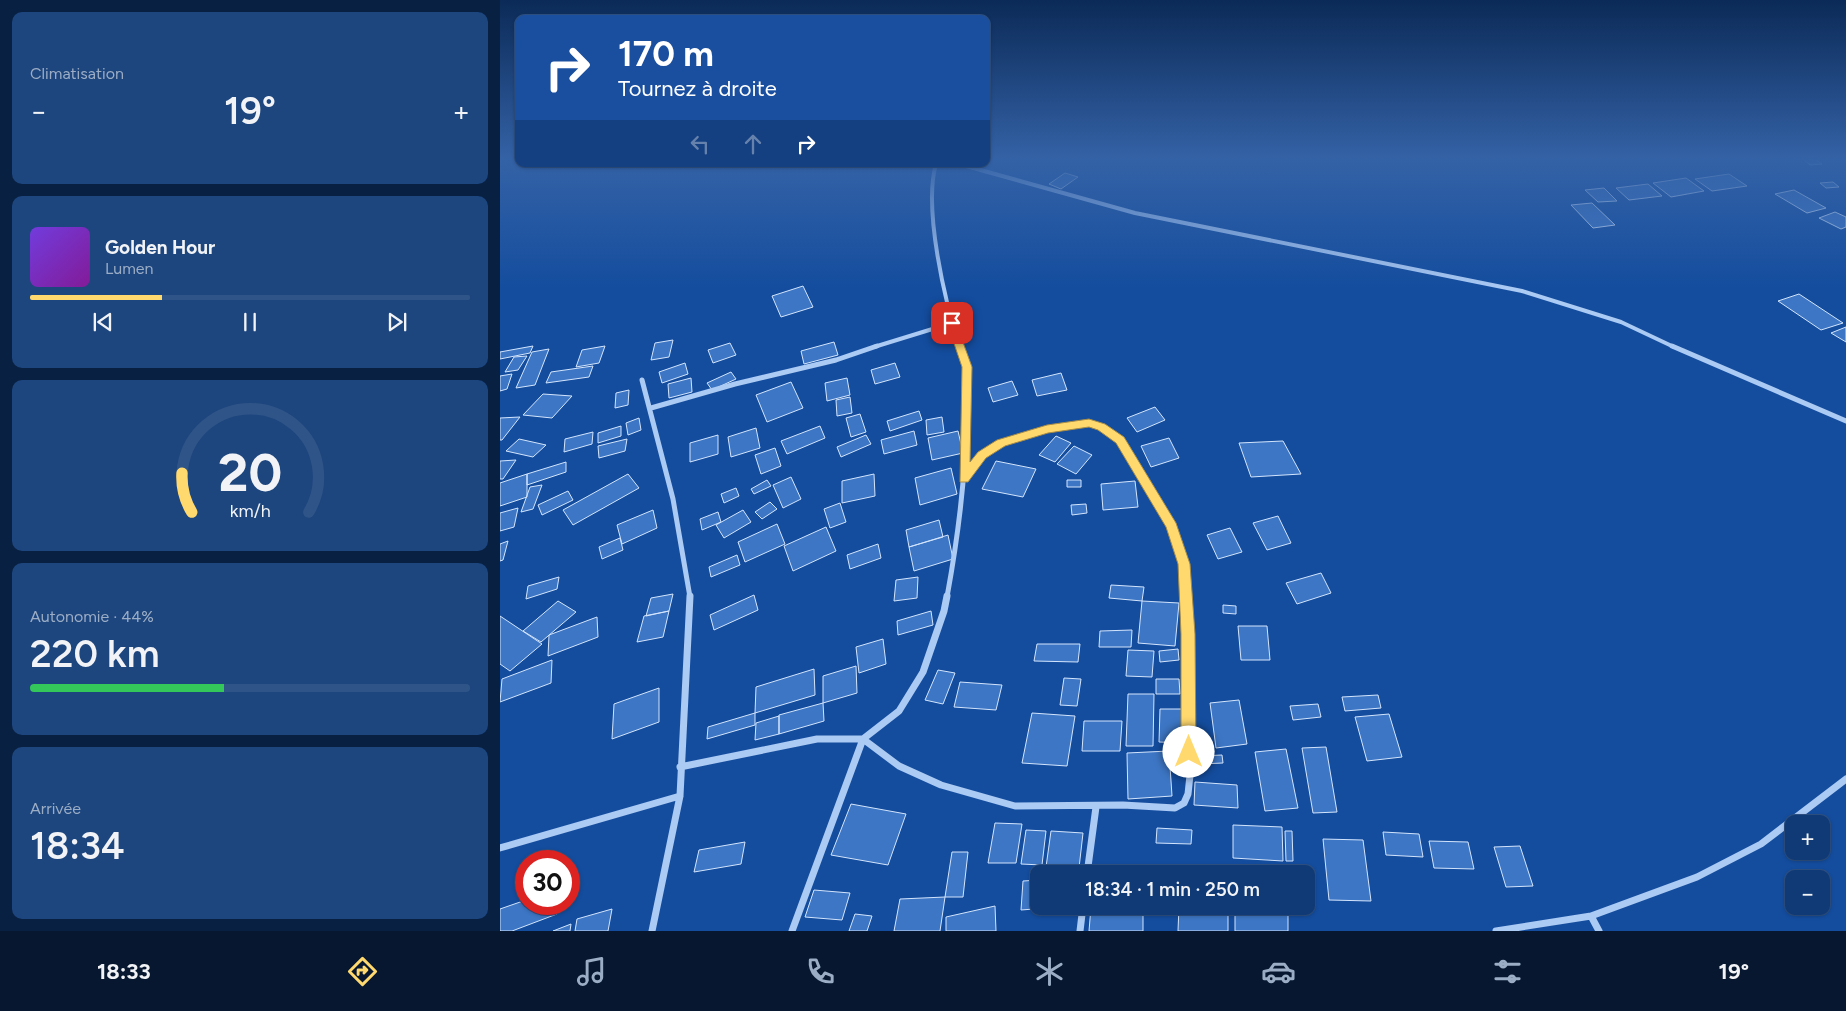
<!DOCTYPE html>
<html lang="fr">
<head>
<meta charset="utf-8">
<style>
	:root { --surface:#0f3a76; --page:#1d457e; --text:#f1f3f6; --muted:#9badc5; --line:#2f5488; --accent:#ffd86e }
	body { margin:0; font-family:Figtree,sans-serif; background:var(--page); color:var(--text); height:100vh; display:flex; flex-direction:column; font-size:19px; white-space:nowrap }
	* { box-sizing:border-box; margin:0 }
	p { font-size:16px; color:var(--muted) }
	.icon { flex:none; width:28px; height:28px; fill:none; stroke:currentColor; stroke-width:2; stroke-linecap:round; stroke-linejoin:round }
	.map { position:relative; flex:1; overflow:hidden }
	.drawer { display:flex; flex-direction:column; gap:12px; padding:12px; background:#082041; width:500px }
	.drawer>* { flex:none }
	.top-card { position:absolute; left:15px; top:15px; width:475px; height:152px; border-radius:10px; box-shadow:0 1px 4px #0004,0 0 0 1px var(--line); background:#1a4fa0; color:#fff; overflow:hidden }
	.buttons { position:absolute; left:1285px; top:815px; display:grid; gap:10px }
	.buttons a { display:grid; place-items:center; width:45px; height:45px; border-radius:10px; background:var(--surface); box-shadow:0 1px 4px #0004,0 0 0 1px var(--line); font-size:25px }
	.speed { position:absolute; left:15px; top:850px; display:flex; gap:10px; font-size:25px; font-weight:700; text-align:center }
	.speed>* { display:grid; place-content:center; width:65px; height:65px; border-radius:50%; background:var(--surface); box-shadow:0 1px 4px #0004,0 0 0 1px var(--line); line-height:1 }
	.speed .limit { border:8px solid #d22; background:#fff; color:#111 }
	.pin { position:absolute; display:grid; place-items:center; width:42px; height:42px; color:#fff; margin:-21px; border-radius:10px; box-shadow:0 2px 8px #0006 }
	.me { position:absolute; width:55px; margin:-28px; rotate:0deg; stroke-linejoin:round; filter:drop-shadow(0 0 4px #0008) }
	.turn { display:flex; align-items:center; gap:18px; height:105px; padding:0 20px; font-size:22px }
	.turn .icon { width:65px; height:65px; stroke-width:2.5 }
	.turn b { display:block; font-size:35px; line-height:42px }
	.lanes { display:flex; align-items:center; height:48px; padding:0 20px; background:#0003; justify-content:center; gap:25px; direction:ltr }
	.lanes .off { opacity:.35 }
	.big { font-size:38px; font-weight:600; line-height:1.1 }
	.drawer .widget { flex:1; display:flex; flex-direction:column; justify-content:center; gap:8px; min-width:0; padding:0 18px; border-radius:10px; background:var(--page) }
	.drawer .dial { align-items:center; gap:0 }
	.dial svg { height:130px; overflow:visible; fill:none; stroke:var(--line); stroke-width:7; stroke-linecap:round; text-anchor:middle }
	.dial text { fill:var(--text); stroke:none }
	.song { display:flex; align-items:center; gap:15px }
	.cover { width:60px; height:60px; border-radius:8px; background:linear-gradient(135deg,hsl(260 70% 55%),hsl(290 70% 35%)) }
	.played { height:5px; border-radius:2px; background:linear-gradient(90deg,var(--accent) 30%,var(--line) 30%) }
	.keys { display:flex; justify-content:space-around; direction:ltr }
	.heat { display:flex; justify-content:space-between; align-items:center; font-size:28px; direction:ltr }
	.charge { height:8px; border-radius:4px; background:linear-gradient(90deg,#34c759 44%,var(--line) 0) }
	.trip { position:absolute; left:530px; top:865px; width:285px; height:50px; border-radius:10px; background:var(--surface); box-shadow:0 1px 4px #0004,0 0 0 1px var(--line); font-weight:600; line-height:50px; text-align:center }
	.dock { display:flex; height:80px; justify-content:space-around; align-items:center; background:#06172f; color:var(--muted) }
	.dock .icon { width:35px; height:35px }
	.dock .on { color:var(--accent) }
	.dock b { font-size:22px; color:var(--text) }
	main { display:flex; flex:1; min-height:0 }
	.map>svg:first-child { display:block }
</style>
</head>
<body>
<main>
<section class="drawer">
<div class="widget"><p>Climatisation</p>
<div class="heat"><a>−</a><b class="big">19°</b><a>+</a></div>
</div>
<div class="widget">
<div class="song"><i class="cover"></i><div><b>Golden Hour</b><p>Lumen</p></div></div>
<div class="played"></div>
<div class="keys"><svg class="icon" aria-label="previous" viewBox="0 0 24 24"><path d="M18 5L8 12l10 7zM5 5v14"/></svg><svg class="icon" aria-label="pause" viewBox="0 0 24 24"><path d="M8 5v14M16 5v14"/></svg><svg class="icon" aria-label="next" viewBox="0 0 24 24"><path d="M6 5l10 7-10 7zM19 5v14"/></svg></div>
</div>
<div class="widget dial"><svg viewBox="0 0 100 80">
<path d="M14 69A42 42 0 1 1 86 69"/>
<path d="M14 69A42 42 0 0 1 8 45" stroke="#ffd86e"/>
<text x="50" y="56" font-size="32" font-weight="700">20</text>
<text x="50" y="72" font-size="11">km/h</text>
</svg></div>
<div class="widget"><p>Autonomie · 44%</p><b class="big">220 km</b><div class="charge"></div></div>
<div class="widget"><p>Arrivée</p><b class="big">18:34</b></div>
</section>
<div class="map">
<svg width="1346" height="931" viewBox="0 0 1346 931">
	<rect width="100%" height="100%" fill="#144d9e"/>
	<!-- building -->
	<path fill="#3d76c4" stroke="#d3e5fd" d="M1315,159L1322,164L1310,165L1304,160Z
		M565,173L578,177L561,189L549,184Z
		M1229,174L1247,186L1212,191L1195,179Z
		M1186,178L1204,191L1171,197L1153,183Z
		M1333,182L1339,187L1326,188L1320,183Z
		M1148,184L1162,196L1129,200L1116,188Z
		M1104,188L1117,201L1098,202L1085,190Z
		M1294,190L1326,208L1307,213L1275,194Z
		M1092,203L1115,225L1093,228L1071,205Z
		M1335,212L1346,217V227L1341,229L1319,218Z
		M303,286L313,307L281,317L272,296Z
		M1299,294L1343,323L1321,330L1278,301Z
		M1346,327V342L1331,333Z
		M173,340L169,357L151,360L155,343Z
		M334,342L338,355L304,364L301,351Z
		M230,343L236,355L213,363L208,350Z
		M33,346L30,353L0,359V352Z
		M105,346L99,363L76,367L82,350Z
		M49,349L35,385L16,388L32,352Z
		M27,356L18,370L5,372L14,357Z
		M185,363L188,374L162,383L159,372Z
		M395,363L400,377L375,384L371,370Z
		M93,366L89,377L46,383L51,372Z
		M231,372L236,379L212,390L207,383Z
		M561,373L567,390L537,396L532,380Z
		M12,374L7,389L0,391V376Z
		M191,378L192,392L169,398L168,384Z
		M347,378L350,395L327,401L325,383Z
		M512,381L518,395L493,402L488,388Z
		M291,382L303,408L267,422L256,395Z
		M129,390L128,405L115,408L116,393Z
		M43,394L72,396L52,418L23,415Z
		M350,397L352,413L337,416L336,400Z
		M655,407L665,420L637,432L627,418Z
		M419,411L422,420L390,431L387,421Z
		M360,414L366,432L351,437L346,418Z
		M20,417L2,440H0V418Z
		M442,417L444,432L427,435L426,420Z
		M139,418L141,430L128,435L126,423Z
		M121,426V436L98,443V433Z
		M320,426L325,438L287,454L281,441Z
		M256,428L260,448L231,457L228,437Z
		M414,431L417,445L384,454L381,440Z
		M458,431L463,453L432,460L428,438Z
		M93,432L92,444L64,452L65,439Z
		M218,435V454L190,462V443Z
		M366,435L371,444L341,457L337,447Z
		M556,436L571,443L555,462L539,455Z
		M669,438L679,458L651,467L641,446Z
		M19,439L46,445L33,457L6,451Z
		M127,439L125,451L99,458L98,446Z
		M783,441L801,474L751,477L739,443Z
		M574,446L592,455L576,474L557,464Z
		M275,448L281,466L261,474L255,455Z
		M16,460L3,479H0V461Z
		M496,461L536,469L523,497L482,489Z
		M66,462V472L27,485V474Z
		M451,468L457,494L420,505L415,478Z
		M27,474V497L0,506V483Z
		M128,474L139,488L73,525L63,510Z
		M374,474L375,496L342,503V481Z
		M291,477L301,499L283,508L273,485Z
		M267,480L271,486L254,494L251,489Z
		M567,480H581V487H567Z
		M635,481L638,507L603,510L601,484Z
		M42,485L33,509L21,512L30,487Z
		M236,488L239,496L224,503L221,494Z
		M68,491L73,500L42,515L38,505Z
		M270,502L277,509L262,519L255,512Z
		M340,503L346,522L330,528L324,509Z
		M586,504L587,513L572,515L571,505Z
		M18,508L14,527L0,531V513Z
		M153,510L157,528L122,544L117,525Z
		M243,510L251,522L224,538L216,525Z
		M218,512L221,522L202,530L200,519Z
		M778,516L791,543L767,550L753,523Z
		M439,520L443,537L409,547L406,530Z
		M277,524L285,544L245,562L238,542Z
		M326,527L336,551L293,571L284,546Z
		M730,528L742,552L718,559L707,535Z
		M448,535L453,559L414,571L409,547Z
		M120,538L123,550L102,559L99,547Z
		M8,541L3,560L0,561V544Z
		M378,544L381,558L350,569L347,555Z
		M237,555L240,565L211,577L209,567Z
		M821,573L831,593L797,604L786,583Z
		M59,577L57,589L26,599L28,586Z
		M418,577L417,598L394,601L396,580Z
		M611,585L644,587L642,601L609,598Z
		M173,594L169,611L146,616L151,598Z
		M254,595L258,610L214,630L210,615Z
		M58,601L76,612L41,642L23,631Z
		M642,601L679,603L675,646L638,643Z
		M723,605L736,606V614L723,613Z
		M169,611L163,637L137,642L144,616Z
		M431,611L433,625L398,635L397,621Z
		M0,616L42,644L10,671L0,664Z
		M97,617L98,637L48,656L49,635Z
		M738,626H767L770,660H741Z
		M632,630L631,647H599L600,631Z
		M383,639L386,664L359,673L356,647Z
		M537,644H580L578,662L534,661Z
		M678,649L679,660L660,662L659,651Z
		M628,650L654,651L652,677L626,676Z
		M52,660L51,683L0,702L2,679Z
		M356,666L357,693L323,703V676Z
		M314,669L315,695L255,713L256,687Z
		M438,670L455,673L443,704L425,700Z
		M564,678L581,679L577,706L560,705Z
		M656,679H679L680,694H656Z
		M460,682L502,685L496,710L454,707Z
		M159,688V722L112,739L114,704Z
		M628,694H654L653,746H626Z
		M878,695L881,708L845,711L842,697Z
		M739,700L747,744L716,748L710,703Z
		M323,703L324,721L279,734V715Z
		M818,704L821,717L793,720L790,706Z
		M660,709H684L683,743L659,742Z
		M255,713V725L207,739L208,727Z
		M532,713L575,716L567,766L522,763Z
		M889,714L902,757L867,761L855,717Z
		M279,716V734L255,740L256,723Z
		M584,721H622L620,751H582Z
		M826,747L837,812L813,813L802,748Z
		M786,749L798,808L765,811L755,752Z
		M669,751L672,796L628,799L627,753Z
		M722,755L723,763L700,764V756Z
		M695,782L737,785L738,808L694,805Z
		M351,804L406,814L388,865L331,855Z
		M495,823L522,824L516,863H488Z
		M733,825L782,827L783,861L733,858Z
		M657,828L692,830L691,844L656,843Z
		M526,830L546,831L542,865L521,864Z
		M551,831L583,833L579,868L546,867Z
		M785,831H792L793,861H786Z
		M883,832L919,834L923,857L886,855Z
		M823,839L863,840L871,901L829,900Z
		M929,841L968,842L974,869L934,868Z
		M245,842L241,864L194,872L199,850Z
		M1020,846L1033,886L1006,887L994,847Z
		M452,852H468L463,897H445Z
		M539,880V906H573L521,910L523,881Z
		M314,890L350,893L342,920L305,917Z
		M445,897L440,931H394L400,899Z
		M26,900V904H59L57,914L12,931H0V909Z
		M495,906L496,931H446V917Z
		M679,906H728V931H678Z
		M735,906L788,907V931H735Z
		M591,907H643V931H589Z
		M112,909L108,931H75L77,919Z
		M355,914L372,916L367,931H349Z
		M71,924L70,931H53Z"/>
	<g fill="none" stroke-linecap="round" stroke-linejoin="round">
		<!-- street-far2 -->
		<path stroke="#abcaf4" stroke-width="4" d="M436,164C423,208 445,303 460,347
			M459,164L635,213L1022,291L1121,322L1174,347
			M374,347L452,323"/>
		<!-- street-far1 -->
		<path stroke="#abcaf4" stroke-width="5" d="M1172,346L1346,421
			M142,380L173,499L190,597
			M151,408L235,384L336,360L377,346
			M464,479L482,455L501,443L547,429L589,423L601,427L620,440L672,527L684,564L686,597
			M447,597C458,537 466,479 466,418C467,390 469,373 460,346"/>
		<!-- street -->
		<path stroke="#abcaf4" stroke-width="7" d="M180,767L317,739H363L399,766L441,785L515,806L623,805L675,808L684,803L688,794L690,775L686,596
			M0,848L180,796
			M587,874L596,807
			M1091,916L1099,931
			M152,931L180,796L190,596
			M292,931L363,739L399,711L423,672L444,611L447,596
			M580,931L583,906
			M996,931L1091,916L1197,877L1261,844L1346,779"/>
	</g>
	<!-- sky -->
	<linearGradient id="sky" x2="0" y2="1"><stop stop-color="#0b2a57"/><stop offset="0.55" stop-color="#3462a6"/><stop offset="1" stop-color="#3462a6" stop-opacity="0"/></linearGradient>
	<rect width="1346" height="289" fill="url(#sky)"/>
	<!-- route -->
	<path fill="#ffd86e" stroke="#a68c48" d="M452,320L456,323L472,367L470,462L478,452L497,440L547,425L589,419L605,424L624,437L676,523L690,564L695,634L696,752L694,757L689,760L683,757L681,752V634L678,564L666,527L616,443L598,430L589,427L548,433L505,446L486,458L468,482H460L462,367L447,323Z"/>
</svg>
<div class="buttons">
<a>+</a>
<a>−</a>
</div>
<div class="speed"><div class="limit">30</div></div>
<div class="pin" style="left:452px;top:323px;background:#d93025"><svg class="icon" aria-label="arrive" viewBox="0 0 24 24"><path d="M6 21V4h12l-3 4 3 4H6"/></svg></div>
<svg class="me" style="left:689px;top:752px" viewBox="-20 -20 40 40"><circle r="19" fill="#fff"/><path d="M0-13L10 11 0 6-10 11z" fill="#ffd86e"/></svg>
<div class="trip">18:34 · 1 min · 250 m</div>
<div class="top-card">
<div class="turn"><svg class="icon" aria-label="right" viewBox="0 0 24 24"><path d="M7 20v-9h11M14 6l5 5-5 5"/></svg><div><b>170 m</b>Tournez à droite</div></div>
<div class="lanes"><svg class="icon off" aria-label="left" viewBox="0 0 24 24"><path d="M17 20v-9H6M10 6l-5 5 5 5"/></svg><svg class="icon off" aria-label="ahead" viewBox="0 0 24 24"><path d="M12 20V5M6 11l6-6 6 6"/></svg><svg class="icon" aria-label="right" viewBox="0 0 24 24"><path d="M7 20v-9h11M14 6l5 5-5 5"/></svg></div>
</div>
</div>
</main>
<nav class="dock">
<b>18:33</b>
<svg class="icon on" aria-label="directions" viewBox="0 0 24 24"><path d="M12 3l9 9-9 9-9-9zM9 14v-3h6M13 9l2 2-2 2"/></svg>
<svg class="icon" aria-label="music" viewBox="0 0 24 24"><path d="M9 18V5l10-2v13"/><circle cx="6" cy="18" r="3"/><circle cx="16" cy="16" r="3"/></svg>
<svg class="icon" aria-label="phone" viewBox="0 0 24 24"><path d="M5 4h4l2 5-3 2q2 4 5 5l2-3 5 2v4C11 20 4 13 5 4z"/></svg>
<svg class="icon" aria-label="climate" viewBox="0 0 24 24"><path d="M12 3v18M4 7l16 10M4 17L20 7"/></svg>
<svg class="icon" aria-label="car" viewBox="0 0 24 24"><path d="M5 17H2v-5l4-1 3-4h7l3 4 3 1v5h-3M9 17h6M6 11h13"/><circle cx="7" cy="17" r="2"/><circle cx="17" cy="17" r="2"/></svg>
<svg class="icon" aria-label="filters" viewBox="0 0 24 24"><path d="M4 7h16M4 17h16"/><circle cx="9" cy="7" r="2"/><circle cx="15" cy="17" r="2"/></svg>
<b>19°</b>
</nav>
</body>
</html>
